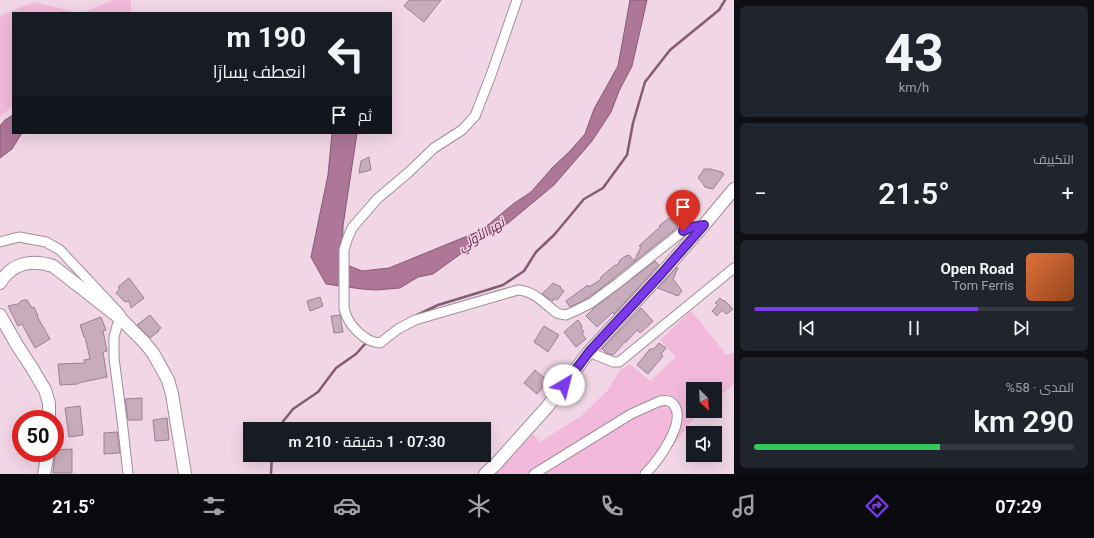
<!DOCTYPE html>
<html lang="ar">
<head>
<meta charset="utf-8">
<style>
	:root { --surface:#171b24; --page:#20242c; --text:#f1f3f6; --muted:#9ea1a6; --line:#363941; --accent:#7c3aed }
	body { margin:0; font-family:Roboto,Cairo,sans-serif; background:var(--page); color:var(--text); direction:rtl; height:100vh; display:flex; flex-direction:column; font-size:15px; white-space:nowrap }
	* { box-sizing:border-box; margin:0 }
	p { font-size:13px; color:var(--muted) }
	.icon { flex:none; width:22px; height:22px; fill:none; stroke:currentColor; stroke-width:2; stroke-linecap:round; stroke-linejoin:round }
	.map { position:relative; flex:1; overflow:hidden; direction:ltr }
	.panel { display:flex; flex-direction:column; gap:6px; padding:6px; background:#0d0f14; width:360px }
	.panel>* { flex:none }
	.banner { position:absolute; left:12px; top:12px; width:380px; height:122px; border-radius:0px; box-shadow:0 4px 16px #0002; direction:rtl; background:#171b24; color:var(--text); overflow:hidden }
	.needle { width:26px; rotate:156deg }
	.buttons { position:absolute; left:686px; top:382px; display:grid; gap:8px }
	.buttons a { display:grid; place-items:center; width:36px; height:36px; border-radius:0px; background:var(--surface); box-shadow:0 4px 16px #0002; font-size:20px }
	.speed { position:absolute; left:12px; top:410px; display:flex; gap:8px; font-size:20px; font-weight:700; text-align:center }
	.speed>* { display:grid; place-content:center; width:52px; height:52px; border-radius:50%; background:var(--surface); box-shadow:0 4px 16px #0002; line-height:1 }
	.speed .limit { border:6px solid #d22; background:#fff; color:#111 }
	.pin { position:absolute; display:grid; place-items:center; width:34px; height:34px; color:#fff; margin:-41px -17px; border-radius:50% 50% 50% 0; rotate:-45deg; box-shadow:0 0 4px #0007 }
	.pin .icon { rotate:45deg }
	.me { position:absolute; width:44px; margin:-22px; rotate:37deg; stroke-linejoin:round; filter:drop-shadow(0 0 3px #0008) }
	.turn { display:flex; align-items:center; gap:14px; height:84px; padding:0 20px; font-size:18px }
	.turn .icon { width:52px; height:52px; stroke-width:2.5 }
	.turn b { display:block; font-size:28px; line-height:34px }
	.then { display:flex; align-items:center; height:38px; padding:0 20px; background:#0003; gap:8px; font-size:15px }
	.big { font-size:30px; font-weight:600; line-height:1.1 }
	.panel .card { flex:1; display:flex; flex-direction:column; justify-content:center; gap:6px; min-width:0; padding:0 14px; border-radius:6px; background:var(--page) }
	.panel .dial { align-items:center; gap:0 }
	.dial b { font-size:52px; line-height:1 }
	.song { display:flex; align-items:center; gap:12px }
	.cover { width:48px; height:48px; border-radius:6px; background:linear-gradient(135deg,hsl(20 70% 55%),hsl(20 70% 35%)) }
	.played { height:4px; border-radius:2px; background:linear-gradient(90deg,var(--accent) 70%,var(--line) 70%) }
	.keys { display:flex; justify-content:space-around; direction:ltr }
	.heat { display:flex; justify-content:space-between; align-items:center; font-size:22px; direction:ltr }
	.charge { height:6px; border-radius:3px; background:linear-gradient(90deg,#34c759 58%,var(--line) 0) }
	.trip { position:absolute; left:243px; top:422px; width:248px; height:40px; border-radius:0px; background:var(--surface); box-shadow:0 4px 16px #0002; font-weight:600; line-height:40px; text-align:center; direction:rtl }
	.tabs { display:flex; height:64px; justify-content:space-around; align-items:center; background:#090b0e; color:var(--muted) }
	.tabs .icon { width:28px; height:28px }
	.tabs .selected { color:var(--accent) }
	.tabs b { font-size:18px; color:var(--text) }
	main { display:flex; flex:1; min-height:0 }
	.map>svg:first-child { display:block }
</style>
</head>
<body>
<main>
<section class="panel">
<div class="card dial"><b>43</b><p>km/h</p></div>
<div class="card"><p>التكييف</p>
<div class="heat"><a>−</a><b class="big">21.5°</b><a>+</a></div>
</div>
<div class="card">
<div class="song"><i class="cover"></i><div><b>Open Road</b><p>Tom Ferris</p></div></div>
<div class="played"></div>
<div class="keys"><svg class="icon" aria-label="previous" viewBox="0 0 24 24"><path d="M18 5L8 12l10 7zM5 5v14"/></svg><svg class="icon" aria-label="pause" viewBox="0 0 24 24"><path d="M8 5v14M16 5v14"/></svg><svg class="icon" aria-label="next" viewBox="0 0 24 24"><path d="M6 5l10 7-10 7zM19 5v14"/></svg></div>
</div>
<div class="card"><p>المدى · 58%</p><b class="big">290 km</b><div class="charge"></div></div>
</section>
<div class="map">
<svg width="734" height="474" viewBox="0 0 734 474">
	<rect width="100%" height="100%" fill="#f1d6e5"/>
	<!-- green -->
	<path fill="#f2b9da" d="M113,0H131V13H82Z
		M34,2L79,13H13V105L0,117V16Z
		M691,311L714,339L726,355L734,353V384L715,400V389H693V411H702L696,416L651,474H492L532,433L540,442L581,416L608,390L620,370L630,364L650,381L676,357L660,340Z"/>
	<!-- water -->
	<path fill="#ae7697" stroke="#855b73" d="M630,0H647L632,66L619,91L611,112L592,141L554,185L507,224L473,245L433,274L418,277L400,288L376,290L362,289L326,284L311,257L328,175L332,133H357L343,226L342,263L362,271L389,268L482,230L513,204L531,192L553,167L570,151L585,134L594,109L618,66Z
		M13,115V133H22L12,149L0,158V126L5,120Z"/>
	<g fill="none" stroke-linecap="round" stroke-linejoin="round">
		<!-- stream -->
		<path stroke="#855b73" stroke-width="2.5" d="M417,315L438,305L484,291L503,285L524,271L536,252L554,235L584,199L603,188L627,155L633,123L645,82L670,50L719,10L725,0
			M277,429L293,409L318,392L336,368L356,354L365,344
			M271,474L272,455"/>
	</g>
	<!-- building -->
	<path fill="#c7adbc" stroke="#9a818f" d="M409,0H441L424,22L404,6Z
		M369,157L371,170L359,173L361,161Z
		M704,169H710L722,172V173L724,174L713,189L705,187L702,182L698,178Z
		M669,218L678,227L614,278L588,298L570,307L566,301L588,285L589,287L600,280L601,277L615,265L617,266L620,260L624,257L629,255L634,261L641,247L639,246L660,227L659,226Z
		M655,261L659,265L656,268L614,314L613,312L597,327L586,316L595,307Z
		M677,267L678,268L673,279L682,291L678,296L658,288Z
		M129,278L144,298L131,308L129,301L125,302L116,293L119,290V286Z
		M553,283L561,287L560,288L564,291L557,300L554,298L553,301L542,294Z
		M320,297L323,306L310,311L307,301Z
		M720,298L723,301L724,300L733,309L728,313L726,314L722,310L717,316L712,311L718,305L715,303Z
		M24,300H27L32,308L34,307L38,316H37L50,339L35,348L22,324L18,326L8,306L18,304L21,301Z
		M641,308L653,321L640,333L637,330L626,342H625L613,355L606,353L602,349Z
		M150,315L161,328L158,330L159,331L150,338L137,325Z
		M340,315L343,332L334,333L331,316Z
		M101,317L106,330L103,331L107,351L103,352L107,377L78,383V384L60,385L58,364L85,363L84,360L90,359L85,337H84L80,325Z
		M578,320L582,326L581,328L584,332L582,334L586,339L576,347L564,332Z
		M544,326L559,335L548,352L534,342Z
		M659,343L666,348L661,354L663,356L648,374L637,365L650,349H654Z
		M535,370L548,381L537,394L524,383Z
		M142,398V420H128L125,399Z
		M80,406L83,435L69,437L65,408Z
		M167,418L169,440L155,441L153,420Z
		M117,432L120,453L104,454V433Z
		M72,449V473H53L55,454V450Z"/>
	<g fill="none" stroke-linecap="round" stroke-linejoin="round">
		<!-- minor casing -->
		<g stroke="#a58c9a" stroke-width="11">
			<path id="minor" d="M517,0L491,75L475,116L462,130L434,148L409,172L377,199L352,228L347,240L344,250V308C347,324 364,342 380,343L398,329L415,320L518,290C535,291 544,304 557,313L560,314L566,315L575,311L591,303L618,283L683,231L693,227L704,225
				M0,242L19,237L46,242L60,250L120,314L121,319L117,326L114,337V358L122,420L128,474
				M589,352L613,362H619L734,268
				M534,474L631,414L660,401C666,400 670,400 674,405C687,423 657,462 645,474"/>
		</g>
		<!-- major casing -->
		<g stroke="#a58c9a" stroke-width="14">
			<path id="major" d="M0,283C12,263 31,259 53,266L121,319L144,342L153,353L168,380L172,394L185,474
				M0,315L17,345L32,368L45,390L49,403V419
				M44,474L48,453
				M485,474L496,464L547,407L589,352L662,273L704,225L734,189"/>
		</g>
		<!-- minor -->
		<use href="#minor" stroke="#fff" stroke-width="9"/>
		<!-- major -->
		<use href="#major" stroke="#fff" stroke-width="12"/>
	</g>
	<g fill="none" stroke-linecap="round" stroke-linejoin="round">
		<!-- route casing -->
		<g stroke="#51269a" stroke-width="10">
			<path id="route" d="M564,385L589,352L662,273L704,225L693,227L683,231"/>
		</g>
		<!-- route -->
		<use href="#route" stroke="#7c3aed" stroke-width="7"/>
	</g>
	<g text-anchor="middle" stroke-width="3" stroke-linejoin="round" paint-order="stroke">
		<!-- water labels -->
		<g font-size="13" font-style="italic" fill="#6b2653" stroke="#f1d6e5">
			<text transform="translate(481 234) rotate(-31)" y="5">نهر الأولي</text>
		</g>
	</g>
</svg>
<div class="buttons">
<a><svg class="needle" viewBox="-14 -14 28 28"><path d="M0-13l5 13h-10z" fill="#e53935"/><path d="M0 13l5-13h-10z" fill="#9ea1a6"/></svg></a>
<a><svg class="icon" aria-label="sound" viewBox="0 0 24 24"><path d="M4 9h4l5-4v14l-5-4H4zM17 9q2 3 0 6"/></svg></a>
</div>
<div class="speed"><div class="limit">50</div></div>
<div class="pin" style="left:683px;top:231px;background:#d93025"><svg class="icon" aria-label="arrive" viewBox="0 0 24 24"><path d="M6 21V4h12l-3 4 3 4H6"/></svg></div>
<svg class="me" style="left:564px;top:385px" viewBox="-20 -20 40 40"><circle r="19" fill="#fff"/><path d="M0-13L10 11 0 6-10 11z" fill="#7c3aed"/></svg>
<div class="trip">07:30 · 1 دقيقة · 210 m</div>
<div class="banner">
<div class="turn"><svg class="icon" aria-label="left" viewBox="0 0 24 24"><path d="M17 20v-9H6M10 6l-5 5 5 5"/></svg><div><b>190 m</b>انعطف يسارًا</div></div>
<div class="then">ثم<svg class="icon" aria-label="arrive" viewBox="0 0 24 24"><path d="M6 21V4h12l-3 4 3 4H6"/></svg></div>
</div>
</div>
</main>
<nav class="tabs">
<b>07:29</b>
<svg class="icon selected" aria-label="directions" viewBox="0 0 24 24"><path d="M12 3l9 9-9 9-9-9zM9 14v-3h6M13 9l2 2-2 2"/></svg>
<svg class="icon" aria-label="music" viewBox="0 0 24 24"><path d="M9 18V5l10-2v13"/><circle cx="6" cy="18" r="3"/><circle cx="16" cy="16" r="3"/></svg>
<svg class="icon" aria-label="phone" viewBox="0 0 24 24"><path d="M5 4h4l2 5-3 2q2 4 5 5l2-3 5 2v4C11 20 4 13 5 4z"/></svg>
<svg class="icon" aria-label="climate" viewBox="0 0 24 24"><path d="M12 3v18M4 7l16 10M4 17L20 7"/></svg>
<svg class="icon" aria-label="car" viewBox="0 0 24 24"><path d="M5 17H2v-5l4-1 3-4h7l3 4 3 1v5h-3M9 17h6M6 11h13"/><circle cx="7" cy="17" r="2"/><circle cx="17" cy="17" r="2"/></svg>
<svg class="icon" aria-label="filters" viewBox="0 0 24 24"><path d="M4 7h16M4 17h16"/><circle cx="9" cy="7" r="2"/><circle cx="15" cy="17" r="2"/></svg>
<b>21.5°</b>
</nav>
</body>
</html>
